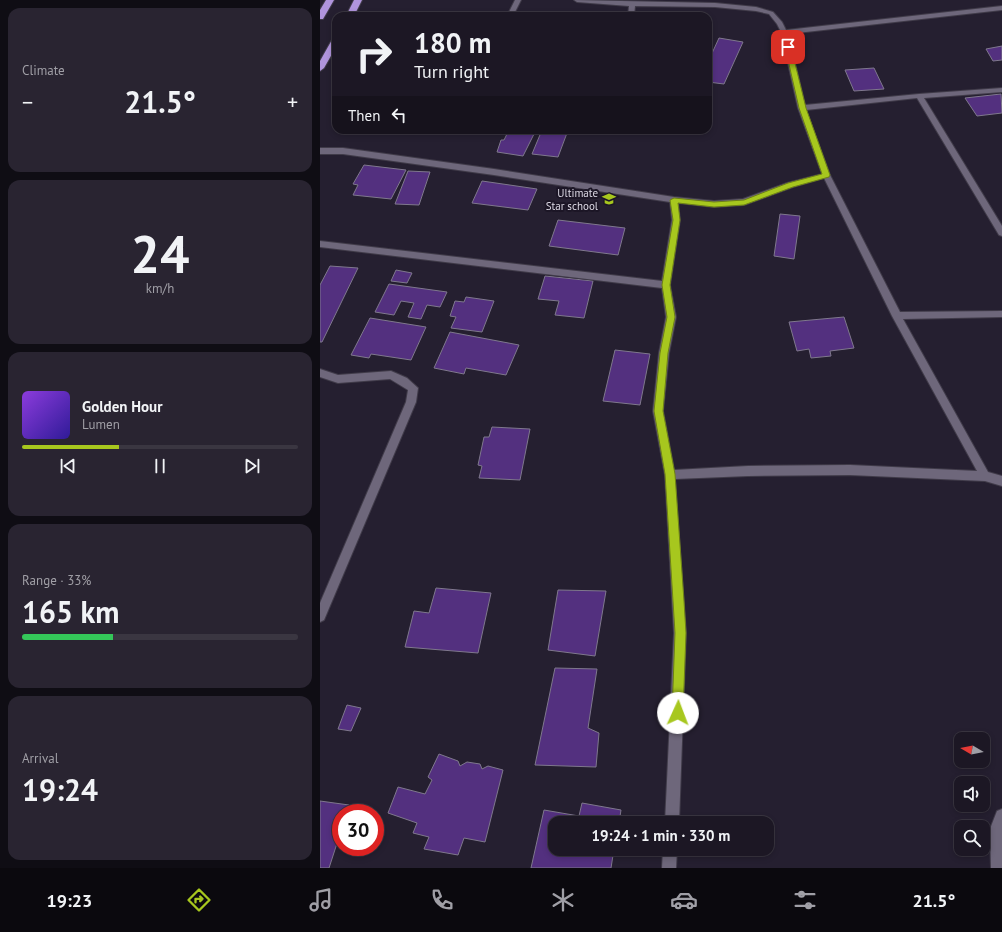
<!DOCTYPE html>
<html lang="en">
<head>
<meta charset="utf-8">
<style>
	:root { --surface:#1c1724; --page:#292431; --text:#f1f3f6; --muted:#a09fa6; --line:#3a3641; --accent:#a7c71e }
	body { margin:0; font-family:"PT Sans",sans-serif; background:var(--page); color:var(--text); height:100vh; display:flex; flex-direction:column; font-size:15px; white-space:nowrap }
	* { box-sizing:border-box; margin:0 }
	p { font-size:13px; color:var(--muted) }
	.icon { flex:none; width:22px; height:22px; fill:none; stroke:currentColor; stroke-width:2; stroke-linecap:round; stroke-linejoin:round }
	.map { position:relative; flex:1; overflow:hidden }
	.details { display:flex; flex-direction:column; gap:8px; padding:8px; background:#0f0d14; width:320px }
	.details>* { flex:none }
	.banner { position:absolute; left:12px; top:12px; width:380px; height:122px; border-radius:12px; box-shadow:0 2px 6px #0003,0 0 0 1px var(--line); background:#1c1724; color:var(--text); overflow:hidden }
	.needle { width:26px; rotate:280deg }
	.tools { position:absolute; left:634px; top:732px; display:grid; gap:8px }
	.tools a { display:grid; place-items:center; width:36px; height:36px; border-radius:8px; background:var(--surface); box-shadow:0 2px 6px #0003,0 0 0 1px var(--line); font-size:20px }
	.speed { position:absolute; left:12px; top:804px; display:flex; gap:8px; font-size:20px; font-weight:700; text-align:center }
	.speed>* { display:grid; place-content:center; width:52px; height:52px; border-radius:50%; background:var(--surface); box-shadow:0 2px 6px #0003,0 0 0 1px var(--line); line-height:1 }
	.speed .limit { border:6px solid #d22; background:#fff; color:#111 }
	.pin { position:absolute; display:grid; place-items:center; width:34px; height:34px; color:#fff; margin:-17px; border-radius:8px; box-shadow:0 2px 6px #0006 }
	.me { position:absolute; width:44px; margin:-22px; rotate:2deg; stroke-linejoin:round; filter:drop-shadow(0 0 3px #0008) }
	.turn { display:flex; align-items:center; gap:14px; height:84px; padding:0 16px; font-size:18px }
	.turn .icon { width:52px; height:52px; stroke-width:2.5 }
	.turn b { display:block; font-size:28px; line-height:34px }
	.then { display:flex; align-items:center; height:38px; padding:0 16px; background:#0003; gap:8px; font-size:15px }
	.big { font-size:30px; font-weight:800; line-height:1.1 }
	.details .tile { flex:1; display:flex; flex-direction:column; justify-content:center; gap:6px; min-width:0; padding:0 14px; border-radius:12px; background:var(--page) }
	.details .dial { align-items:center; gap:0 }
	.dial b { font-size:52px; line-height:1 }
	.song { display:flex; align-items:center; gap:12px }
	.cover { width:48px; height:48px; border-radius:6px; background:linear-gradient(135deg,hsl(270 70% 55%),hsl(250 70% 35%)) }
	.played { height:4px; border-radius:2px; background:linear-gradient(90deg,var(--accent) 35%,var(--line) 35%) }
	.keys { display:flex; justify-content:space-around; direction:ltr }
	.heat { display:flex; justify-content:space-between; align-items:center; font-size:22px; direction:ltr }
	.charge { height:6px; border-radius:3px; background:linear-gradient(90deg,#34c759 33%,var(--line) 0) }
	.trip { position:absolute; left:228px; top:816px; width:226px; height:40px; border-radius:12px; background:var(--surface); box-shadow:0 2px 6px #0003,0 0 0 1px var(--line); font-weight:800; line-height:40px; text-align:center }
	.tab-bar { display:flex; height:64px; justify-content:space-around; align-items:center; background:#0b090e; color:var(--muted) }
	.tab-bar .icon { width:28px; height:28px }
	.tab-bar .selected { color:var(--accent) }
	.tab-bar b { font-size:18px; color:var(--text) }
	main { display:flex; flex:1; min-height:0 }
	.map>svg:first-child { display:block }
</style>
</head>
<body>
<main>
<section class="details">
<div class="tile"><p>Climate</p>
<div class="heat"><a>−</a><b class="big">21.5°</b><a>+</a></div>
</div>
<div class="tile dial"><b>24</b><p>km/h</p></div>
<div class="tile">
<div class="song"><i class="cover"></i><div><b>Golden Hour</b><p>Lumen</p></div></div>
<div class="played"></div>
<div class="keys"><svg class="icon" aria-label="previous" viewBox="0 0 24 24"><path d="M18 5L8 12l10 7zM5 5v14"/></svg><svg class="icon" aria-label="pause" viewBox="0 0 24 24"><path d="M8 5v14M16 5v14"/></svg><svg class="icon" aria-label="next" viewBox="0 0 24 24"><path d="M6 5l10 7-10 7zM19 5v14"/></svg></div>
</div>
<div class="tile"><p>Range · 33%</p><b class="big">165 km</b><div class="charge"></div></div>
<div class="tile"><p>Arrival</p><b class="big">19:24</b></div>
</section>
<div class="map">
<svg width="682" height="868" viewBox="0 0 682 868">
	<rect width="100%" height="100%" fill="#251f30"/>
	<!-- building -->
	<path fill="#53307f" stroke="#7f788d" d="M399,38L423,42L404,84L388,82V62Z
		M682,46V60L673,61L666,49Z
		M554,68L564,89L534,91L525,70Z
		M681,94L682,113L657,116L645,98Z
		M189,130H216L203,156L177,152L181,140H184Z
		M222,130L247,133L238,157L212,154Z
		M44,165L86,170L71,199L33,195L38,185L33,184Z
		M88,171L110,172L99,205L75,204Z
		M162,181L217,189L208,210L152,203Z
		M460,214L480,216L474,259L454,256Z
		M238,220L305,228L298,255L229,246Z
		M10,266L38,268L2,342H0V285Z
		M76,270L92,273L87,283L71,281Z
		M225,276L273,281L264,318L235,315L239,301L218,299Z
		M69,284L127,292L120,307L107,305L101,319L88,317L94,303L81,301L74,315L55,312Z
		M146,297L174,301L162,332L131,328L136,317L130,316L135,301L144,302Z
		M524,317L534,348L510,351L511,356L491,358L489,349L477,351L469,322Z
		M50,318L106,327L91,360L51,354L49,358L31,355Z
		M130,332L199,345L186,375L146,368L144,374L114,368Z
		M295,350L330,354L320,405L283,401Z
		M172,427L210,429L200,480L159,478L162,466L158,465L164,437H169Z
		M116,588L171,593L158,653L85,647L94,611L109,613Z
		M238,590L286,591L275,656L228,650Z
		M235,668L277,669L268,728L279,733L276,767L215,765Z
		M27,705L41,708L31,731L18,729Z
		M119,754L138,761L140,766L147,762L160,764L162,769L168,766L183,770L165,842L144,838L138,855L104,849L109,837L93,833L97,823L68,813L78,787L105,794L112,780L108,777Z
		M0,801L29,805L26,813H21V831L9,868H0Z
		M262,803L301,810L299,823H235V849H294L291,868H211L224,810L259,816Z"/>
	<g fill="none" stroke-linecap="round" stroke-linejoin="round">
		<!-- minor casing -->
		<g stroke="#403b49" stroke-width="2">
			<path id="minor" d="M195,0H201L193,16H187Z
				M254,0L395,3L436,7L453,12L462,22L466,30L682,6V10L468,34L485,105L599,94L682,88V92L604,98L682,226V236L679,235L597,98L486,110L510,175L580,312L682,311V317L583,319L668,472L682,476V486L665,481L530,475L428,476L355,479L366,633L359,823H345L354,633L345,475L333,411L339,353L346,317L342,288L0,247V241L342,281L352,220L350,202L174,175L23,154H0V148H23L174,169L354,197L394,201L423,199L467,183L502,174L478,108L461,32L457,24L449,14L436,11L395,7L315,6L314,16H308L309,6L257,2ZM504,178L572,316L657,471L530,465L428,466L354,470L343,411L349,353L356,317L350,285L360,220L358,203L394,207L424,205L473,187Z
				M0,369L18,375L71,371L87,378L98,388L96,402L4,620L0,622V603L86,402L88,390L70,379L18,383L0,377Z
				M682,809V868H671L670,829L677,811Z
				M343,849H357L356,868H342Z"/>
		</g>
		<!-- highway casing -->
		<g stroke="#403b49" stroke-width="2">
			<path id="highway" d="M6,0H14L3,19H0V10Z
				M34,0H42L34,16H26Z
				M13,38H16V47L4,68L0,71V61Z"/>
		</g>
		<!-- minor -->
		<use href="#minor" fill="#6e677b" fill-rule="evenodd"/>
		<!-- highway -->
		<use href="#highway" fill="#b094dd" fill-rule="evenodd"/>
	</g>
	<!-- route -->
	<path fill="#a7c71e" stroke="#6d8114" d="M468,45L471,47L486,108L510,175L509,177L473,187L424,205L394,207L358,203L360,220L350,285L355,317L348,353L343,411L355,474L364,601L366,633L363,713L362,717L358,719L354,717L352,713L355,633L353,601L345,474L334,411L340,353L347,317L342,285L353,220L350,200L354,198L394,202L424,200L468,183L502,174L479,108L465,47Z"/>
	<!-- icons -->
	<defs>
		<g id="school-bare" transform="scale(1.08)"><path d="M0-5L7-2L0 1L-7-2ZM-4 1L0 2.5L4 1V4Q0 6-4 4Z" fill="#a7c71e" stroke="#1c1626" stroke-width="2.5" paint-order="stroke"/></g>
	</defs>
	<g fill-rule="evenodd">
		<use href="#school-bare" x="289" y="199"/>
	</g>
	<g text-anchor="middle" stroke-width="4" stroke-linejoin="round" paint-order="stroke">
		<!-- poi labels -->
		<g font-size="11" fill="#dcd8e4" stroke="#1c1626" text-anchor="end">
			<text x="278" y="197">Ultimate<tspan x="278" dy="13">Star school</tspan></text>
		</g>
	</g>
</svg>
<div class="tools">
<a><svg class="needle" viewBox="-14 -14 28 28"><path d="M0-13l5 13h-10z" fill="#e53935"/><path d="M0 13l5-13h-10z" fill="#a09fa6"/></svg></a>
<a><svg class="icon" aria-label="sound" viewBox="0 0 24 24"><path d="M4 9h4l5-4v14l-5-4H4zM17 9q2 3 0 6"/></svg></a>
<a><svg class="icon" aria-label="search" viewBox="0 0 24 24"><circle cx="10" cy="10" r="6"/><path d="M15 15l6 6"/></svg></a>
</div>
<div class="speed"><div class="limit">30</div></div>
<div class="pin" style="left:468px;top:47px;background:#d93025"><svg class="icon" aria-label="arrive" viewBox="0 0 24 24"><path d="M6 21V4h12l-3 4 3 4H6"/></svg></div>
<svg class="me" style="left:358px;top:713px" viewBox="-20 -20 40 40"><circle r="19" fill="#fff"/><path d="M0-13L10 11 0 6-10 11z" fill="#a7c71e"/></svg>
<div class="trip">19:24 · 1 min · 330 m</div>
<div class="banner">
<div class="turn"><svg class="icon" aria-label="right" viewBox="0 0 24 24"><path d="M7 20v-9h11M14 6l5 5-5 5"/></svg><div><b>180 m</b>Turn right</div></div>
<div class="then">Then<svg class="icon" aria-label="left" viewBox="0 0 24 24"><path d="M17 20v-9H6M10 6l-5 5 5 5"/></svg></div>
</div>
</div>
</main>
<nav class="tab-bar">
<b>19:23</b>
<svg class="icon selected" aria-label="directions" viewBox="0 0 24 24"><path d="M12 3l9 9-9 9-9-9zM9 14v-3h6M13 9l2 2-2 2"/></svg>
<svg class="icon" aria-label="music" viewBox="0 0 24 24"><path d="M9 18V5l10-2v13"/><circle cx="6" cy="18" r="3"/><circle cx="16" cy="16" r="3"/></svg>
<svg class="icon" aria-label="phone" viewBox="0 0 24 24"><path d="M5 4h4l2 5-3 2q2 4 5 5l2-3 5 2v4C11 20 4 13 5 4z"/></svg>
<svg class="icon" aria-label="climate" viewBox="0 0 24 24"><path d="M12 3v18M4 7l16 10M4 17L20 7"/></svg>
<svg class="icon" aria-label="car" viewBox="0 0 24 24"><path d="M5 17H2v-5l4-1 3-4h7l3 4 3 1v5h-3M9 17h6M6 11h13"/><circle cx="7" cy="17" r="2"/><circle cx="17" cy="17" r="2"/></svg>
<svg class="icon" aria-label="filters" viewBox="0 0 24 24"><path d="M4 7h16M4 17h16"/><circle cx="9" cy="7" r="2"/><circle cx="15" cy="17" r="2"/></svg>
<b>21.5°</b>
</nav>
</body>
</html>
